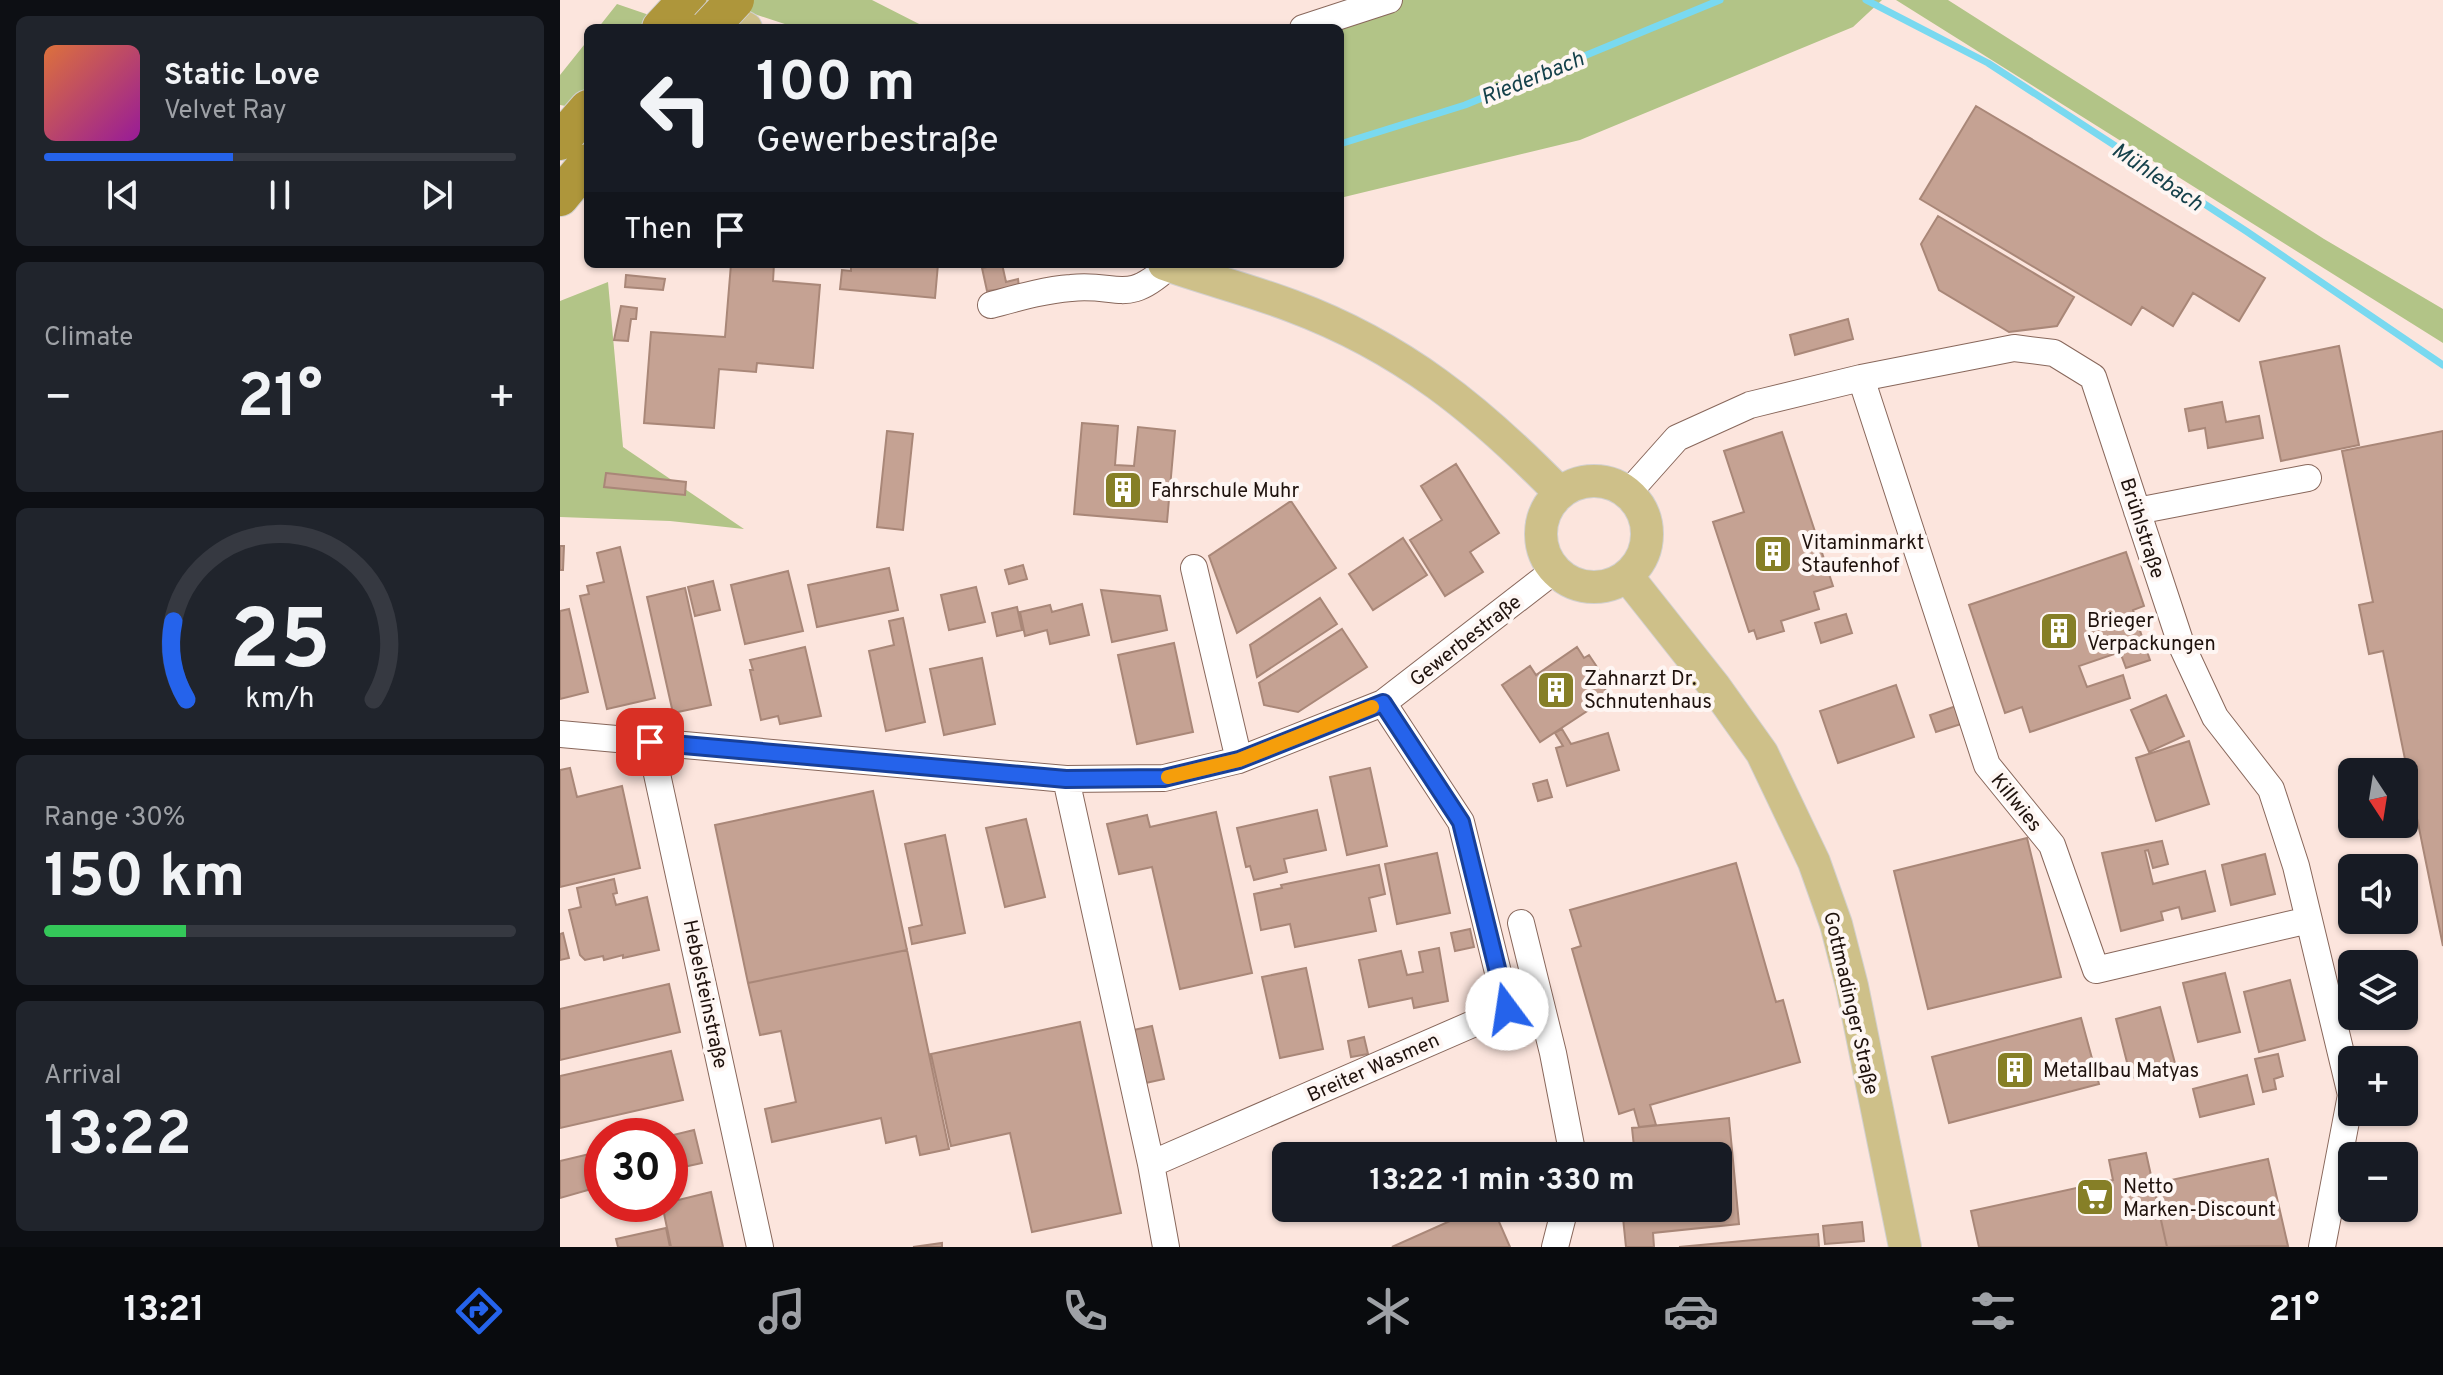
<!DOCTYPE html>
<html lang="en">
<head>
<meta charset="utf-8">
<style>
	:root { --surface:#171b24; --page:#20242c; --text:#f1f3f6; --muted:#9ea1a6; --line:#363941; --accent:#2563eb }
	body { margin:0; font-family:Overpass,sans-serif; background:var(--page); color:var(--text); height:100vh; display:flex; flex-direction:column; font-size:30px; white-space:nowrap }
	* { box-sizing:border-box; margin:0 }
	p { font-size:26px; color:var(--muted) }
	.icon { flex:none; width:44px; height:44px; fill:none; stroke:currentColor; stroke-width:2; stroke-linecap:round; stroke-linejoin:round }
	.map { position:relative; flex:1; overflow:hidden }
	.side { display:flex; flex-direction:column; gap:16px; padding:16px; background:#0d0f14; width:560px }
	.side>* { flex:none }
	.top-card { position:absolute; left:24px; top:24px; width:760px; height:244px; border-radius:12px; box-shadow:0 2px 6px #0004; background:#171b24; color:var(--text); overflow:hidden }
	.needle { width:52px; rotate:168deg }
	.fabs { position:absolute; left:1778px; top:758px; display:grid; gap:16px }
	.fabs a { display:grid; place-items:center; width:80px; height:80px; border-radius:12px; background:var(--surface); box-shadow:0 2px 6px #0004; font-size:40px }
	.speed { position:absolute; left:24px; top:1118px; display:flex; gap:16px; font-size:40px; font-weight:700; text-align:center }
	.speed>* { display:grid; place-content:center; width:104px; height:104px; border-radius:50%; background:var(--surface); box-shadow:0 2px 6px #0004; line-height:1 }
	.speed .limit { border:12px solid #d22; background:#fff; color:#111 }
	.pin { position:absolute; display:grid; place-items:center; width:68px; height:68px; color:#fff; margin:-34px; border-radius:16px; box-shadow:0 4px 12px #0006 }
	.me { position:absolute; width:88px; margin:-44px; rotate:346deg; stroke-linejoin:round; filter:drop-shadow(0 0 6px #0008) }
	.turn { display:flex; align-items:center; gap:28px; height:168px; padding:0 40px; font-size:36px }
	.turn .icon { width:104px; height:104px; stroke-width:2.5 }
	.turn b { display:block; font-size:56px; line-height:68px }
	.then { display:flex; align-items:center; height:76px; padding:0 40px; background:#0003; gap:16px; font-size:30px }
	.big { font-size:60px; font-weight:700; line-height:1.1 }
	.side .widget { flex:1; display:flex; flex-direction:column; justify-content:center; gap:12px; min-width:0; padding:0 28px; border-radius:12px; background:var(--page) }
	.side .dial { align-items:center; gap:0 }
	.dial svg { height:208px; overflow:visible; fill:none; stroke:var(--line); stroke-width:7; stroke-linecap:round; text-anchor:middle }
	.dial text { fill:var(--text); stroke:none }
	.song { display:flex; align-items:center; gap:24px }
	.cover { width:96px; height:96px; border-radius:12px; background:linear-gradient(135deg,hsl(20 70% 55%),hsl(300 70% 35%)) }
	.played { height:8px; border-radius:4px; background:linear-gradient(90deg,var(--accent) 40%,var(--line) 40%) }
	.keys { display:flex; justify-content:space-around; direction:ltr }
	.heat { display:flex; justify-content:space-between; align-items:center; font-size:44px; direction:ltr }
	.charge { height:12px; border-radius:6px; background:linear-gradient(90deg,#34c759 30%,var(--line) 0) }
	.trip { position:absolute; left:712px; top:1142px; width:460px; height:80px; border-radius:12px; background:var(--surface); box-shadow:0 2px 6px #0004; font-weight:700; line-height:80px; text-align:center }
	.menu { display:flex; height:128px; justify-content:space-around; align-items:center; background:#090b0e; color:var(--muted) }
	.menu .icon { width:56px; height:56px }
	.menu .on { color:var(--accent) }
	.menu b { font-size:36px; color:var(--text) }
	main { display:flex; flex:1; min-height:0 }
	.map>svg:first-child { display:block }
</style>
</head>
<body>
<main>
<section class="side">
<div class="widget">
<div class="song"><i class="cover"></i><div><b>Static Love</b><p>Velvet Ray</p></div></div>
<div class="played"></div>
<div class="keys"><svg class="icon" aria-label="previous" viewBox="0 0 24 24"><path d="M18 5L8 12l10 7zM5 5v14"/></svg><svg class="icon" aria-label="pause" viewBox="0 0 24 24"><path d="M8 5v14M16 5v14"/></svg><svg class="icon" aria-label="next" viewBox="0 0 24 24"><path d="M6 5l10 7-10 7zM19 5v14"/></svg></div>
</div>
<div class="widget"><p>Climate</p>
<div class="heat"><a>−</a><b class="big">21°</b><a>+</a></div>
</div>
<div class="widget dial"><svg viewBox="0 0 100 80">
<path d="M14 69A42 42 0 1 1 86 69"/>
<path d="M14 69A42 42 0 0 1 9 39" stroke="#2563eb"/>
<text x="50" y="56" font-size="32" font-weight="700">25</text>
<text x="50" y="72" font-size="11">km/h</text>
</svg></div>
<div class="widget"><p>Range · 30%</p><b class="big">150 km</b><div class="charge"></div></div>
<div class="widget"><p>Arrival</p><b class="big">13:22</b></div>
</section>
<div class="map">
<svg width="1883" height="1247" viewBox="0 0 1883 1247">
	<rect width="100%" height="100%" fill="#fce5dd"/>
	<!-- green -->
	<path fill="#b2c487" d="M52,0L57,4L127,28H38L57,4Z
		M152,0H312L367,28H237Z
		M829,0H1322L1293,27L1020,140L780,198V28Z
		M1336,0H1388L1764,239L1883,309V343Z
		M28,40V110L0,105V75Z
		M48,282L63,447L184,529L110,521L0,517V301Z"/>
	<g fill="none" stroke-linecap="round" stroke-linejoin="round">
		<!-- stream -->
		<path stroke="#79d9f0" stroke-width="7" d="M1306,0L1428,63L1686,231L1883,365
			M780,144L905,105L1160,0"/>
	</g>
	<!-- building -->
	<path fill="#c5a293" stroke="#a98778" stroke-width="2" d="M1416,106L1705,278L1679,321L1633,293L1613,326L1582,307L1571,325L1360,199Z
		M1378,216L1514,297L1497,326L1449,332L1379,290L1361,244Z
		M171,264H214L213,281L260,285L253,368L197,363L196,372L159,369L154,428L84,423L91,332L165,337Z
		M291,264H378L375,298L280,289L282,270L291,271Z
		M442,264L446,282L458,279L459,287L427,291L422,268Z
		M66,275L105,279L103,290L65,287Z
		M61,306L77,308L76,319H71L68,341L54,340Z
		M1288,319L1293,339L1235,355L1230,335Z
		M1779,346L1799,445L1721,461L1700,362Z
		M1662,402L1666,422L1699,416L1703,438L1648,448L1645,428L1629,431L1625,409Z
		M522,423L558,426L555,465L574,466L578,427L615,431L607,522L514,514Z
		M327,431L353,434L343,530L317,527Z
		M1883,431V946L1823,651L1809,654L1799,605L1813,602L1782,451Z
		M1222,432L1273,586L1254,592L1259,609L1221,621L1224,631L1197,639L1194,630L1189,632L1153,522L1184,512L1164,451Z
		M896,464L939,533L910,552L923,572L885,596L850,540L882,520L861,486Z
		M46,473L126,482L125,495L44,487Z
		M731,501L776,568L677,633L649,556Z
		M843,538L867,575L813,610L789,574Z
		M0,546H4L3,570H0Z
		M60,547L95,698L47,709L20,596L29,594L27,586L44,582L37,553Z
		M1566,552L1584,606L1573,610L1590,660L1566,668L1560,652L1519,666L1527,687L1563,675L1570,698L1470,732L1462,707L1445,713L1409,605Z
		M463,565L467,579L449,584L445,570Z
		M329,568L338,610L257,627L248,585Z
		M228,571L243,631L185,644L171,585Z
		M153,581L160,610L135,616L128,587Z
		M416,587L425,622L389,630L381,595Z
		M125,588L151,705L113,713L87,597Z
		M541,590L600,596L607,630L552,642Z
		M760,598L777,624L697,677L690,645Z
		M522,604L529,635L490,644L487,630L465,636L460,612L490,605L492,612Z
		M457,607L462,630L437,636L432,613Z
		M9,609L28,692L0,699V611Z
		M1286,614L1292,633L1261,643L1255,623Z
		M343,618L365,722L326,731L309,651L334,645L329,621Z
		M782,629L807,667L738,712L704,705L699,683Z
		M614,643L633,732L577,744L558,655Z
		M245,647L261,716L220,724L218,716L201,720L190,670H193L190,660Z
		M1017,647L1024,658L1029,655L1047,682L1042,685L1050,696L980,742L942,685L970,666L976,675Z
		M422,658L435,724L384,735L370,669Z
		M1336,685L1354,737L1278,763L1260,711Z
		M1606,695L1624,736L1589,752L1571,710Z
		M1396,706L1401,724L1376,732L1370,715Z
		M1002,729L1011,744L1048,733L1059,770L1007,786L996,748L1003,746L995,733Z
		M1629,741L1649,804L1596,821L1576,758Z
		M10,768L17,797L62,786L80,868L0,887V770Z
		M810,768L827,846L787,855L770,777Z
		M987,780L992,797L978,801L973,784Z
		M313,791L347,950L188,983L155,825Z
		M757,810L766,850L724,859L727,872L694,880L690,866L686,867L677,828Z
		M656,812L692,973L620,989L592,867L559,874L547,824L587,815L590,827Z
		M466,819L485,897L445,907L426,828Z
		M385,835L405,933L352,944L349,928L362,925L345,844Z
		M1467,838L1501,977L1368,1009L1334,871Z
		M1602,841L1608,864L1593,868L1588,850L1585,851L1593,884L1645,871L1655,911L1622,919L1619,907L1601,912L1603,920L1561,931L1542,853Z
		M877,853L890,913L837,924L825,864Z
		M1705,854L1715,894L1671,905L1662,865Z
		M1176,863L1216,1002L1223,1000L1240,1062L1090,1105L1096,1125L1079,1127L1074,1109L1059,1114L1012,949L1021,946L1010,910Z
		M819,865L825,894L809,898L816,931L735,947L730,924L701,930L694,894L722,888L721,885Z
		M54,879L57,893L53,894L56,905L87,897L99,950L63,958V955L44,960L43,956L25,960L20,955L9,910L21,907L17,888Z
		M910,929L914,947L895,951L891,933Z
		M3,933L9,958L0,960V934Z
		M879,948L888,1001L854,1008L852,998L809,1007L799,960L841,951L847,975L863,972L859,952Z
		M347,950L389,1149L360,1155L356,1136L326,1143L321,1118L212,1142L205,1109L236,1102L221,1031L200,1035L188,983Z
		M746,968L763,1049L720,1058L702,977Z
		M1665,973L1680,1032L1638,1042L1623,983Z
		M1730,980L1745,1040L1699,1052L1684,992Z
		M109,984L120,1032L0,1060V1009Z
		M1600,1007L1616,1067L1571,1078L1556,1019Z
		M1521,1018L1539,1084L1389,1123L1372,1057Z
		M520,1022L561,1213L472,1232L450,1133L391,1146L371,1054Z
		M592,1026L604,1079L581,1084L569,1031Z
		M804,1037L808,1054L791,1057L788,1041Z
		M111,1051L123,1100L0,1128V1076Z
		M1718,1054L1723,1076L1714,1079L1716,1089L1703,1092L1695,1059Z
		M1687,1075L1694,1104L1640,1117L1633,1089Z
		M1169,1118L1179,1224L1093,1233L1094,1247H1066L1062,1208H1158V1156H1075L1072,1128Z
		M134,1130L142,1163L110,1170L109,1136Z
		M42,1151V1186L0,1198V1161Z
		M1586,1153L1607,1247H1419L1411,1211L1553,1180L1549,1160Z
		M1708,1159L1728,1246L1607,1247L1593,1184Z
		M151,1192L163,1247H111L102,1204Z
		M919,1208H933L950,1247H832Z
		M1302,1222L1304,1241L1265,1244L1263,1226Z
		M106,1228L110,1247H58L56,1239Z
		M1258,1234L1259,1247H1119Z
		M382,1243V1247H353Z"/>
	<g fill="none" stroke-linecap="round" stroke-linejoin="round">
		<!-- minor casing -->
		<g stroke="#88675b" stroke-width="28">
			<path id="minor" d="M743,28L829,0
				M431,305C457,298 484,290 511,288C559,283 566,306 609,266
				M1301,378L1427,765L1492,845L1536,970L1749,920
				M1068,493L1117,438L1190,405L1301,378L1454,348L1494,353L1533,377L1621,644L1655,717L1711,789L1736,866L1791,1095L1762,1247
				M1577,511L1748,478
				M634,568L679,760
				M0,734L506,779L604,778L679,760L823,703L995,570
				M90,742L200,1247
				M506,779L591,1164L606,1247
				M961,923L993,1053L1013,1156
				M591,1164L947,1009L901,822L823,703
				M995,1247L1005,1208"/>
		</g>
		<!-- major casing -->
		<g stroke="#d2d0cf" stroke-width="34">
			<path id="major" d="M139,5L186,28
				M604,264C646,279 690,290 732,306C842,347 919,410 1000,493
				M981 534a53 53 0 1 1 106 0a53 53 0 1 1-106 0Z
				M1067,576L1155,687L1202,753L1254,862L1276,924L1292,986L1345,1247"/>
		</g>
		<!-- highway casing -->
		<g stroke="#d2d0cf" stroke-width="40">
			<path id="highway" d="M101,28L127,0
				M0,141L28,109
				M0,197L28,163"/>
		</g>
		<!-- minor -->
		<use href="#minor" stroke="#fff" stroke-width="26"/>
		<!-- major -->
		<use href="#major" stroke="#cec089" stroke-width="32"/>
		<!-- highway -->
		<use href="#highway" stroke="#ae963b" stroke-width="38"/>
		<!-- highway-bridge casing -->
		<g stroke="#d2d0cf" stroke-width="40" stroke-linecap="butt">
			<path id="highway-bridge" d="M149,28L175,0"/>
		</g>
		<!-- highway-bridge -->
		<use href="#highway-bridge" stroke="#ae963b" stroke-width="38"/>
	</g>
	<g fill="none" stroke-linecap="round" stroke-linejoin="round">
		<!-- route casing -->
		<g stroke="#184099" stroke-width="20">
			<path id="route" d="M90,742L506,779L604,778L679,760L823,703L901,822L947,1009"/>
		</g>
		<!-- route -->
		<use href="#route" stroke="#2563eb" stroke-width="14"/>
		<!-- slow -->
		<path stroke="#f59e0b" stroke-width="14" d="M608,777L679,760L812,707"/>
	</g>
	<!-- icons -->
	<defs>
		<g id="building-square" transform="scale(2)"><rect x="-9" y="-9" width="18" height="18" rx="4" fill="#867f27" stroke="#fef6f3"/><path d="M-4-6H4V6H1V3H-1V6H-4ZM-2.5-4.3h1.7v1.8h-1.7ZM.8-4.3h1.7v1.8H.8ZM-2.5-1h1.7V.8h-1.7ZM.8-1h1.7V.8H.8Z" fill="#fff"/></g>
		<g id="supermarket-square" transform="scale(2)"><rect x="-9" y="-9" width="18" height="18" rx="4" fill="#867f27" stroke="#fef6f3"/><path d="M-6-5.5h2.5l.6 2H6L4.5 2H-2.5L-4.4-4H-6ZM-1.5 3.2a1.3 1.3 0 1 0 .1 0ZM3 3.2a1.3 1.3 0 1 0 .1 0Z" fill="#fff"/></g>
	</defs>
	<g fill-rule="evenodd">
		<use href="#building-square" x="563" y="490"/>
		<use href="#building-square" x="1213" y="554"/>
		<use href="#building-square" x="1499" y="631"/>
		<use href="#building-square" x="996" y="690"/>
		<use href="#building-square" x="1455" y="1070"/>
		<use href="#supermarket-square" x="1535" y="1197"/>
	</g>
	<g text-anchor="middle" stroke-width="8" stroke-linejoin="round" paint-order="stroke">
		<!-- poi labels -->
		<g font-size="20" fill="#1f120d" stroke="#fef6f3" text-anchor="start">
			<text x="591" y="497">Fahrschule Muhr</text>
			<text x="1241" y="549">Vitaminmarkt<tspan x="1241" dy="23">Staufenhof</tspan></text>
			<text x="1527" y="627">Brieger<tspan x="1527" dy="23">Verpackungen</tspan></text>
			<text x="1024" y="685">Zahnarzt Dr.<tspan x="1024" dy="23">Schnutenhaus</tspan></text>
			<text x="1483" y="1077">Metallbau Matyas</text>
			<text x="1563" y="1193">Netto<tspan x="1563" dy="23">Marken-Discount</tspan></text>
		</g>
		<!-- street labels -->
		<g font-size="20" fill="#1f120d" stroke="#fef6f3">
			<text transform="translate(1583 528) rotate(72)" y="7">Brühlstraße</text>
			<text transform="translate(905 640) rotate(-38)" y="7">Gewerbestraße</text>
			<text transform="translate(1457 802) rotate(51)" y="7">Killwies</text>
			<text transform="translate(146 994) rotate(78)" y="7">Hebelsteinstraße</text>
			<text transform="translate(1292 1003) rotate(77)" y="7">Gottmadinger Straße</text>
			<text transform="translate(813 1067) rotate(-24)" y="7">Breiter Wasmen</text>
		</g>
		<!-- water labels -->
		<g font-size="22" font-style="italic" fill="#15414b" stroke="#fef6f3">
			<text transform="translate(972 77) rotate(-22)" y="8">Riederbach</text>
			<text transform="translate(1598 176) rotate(34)" y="8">Mühlebach</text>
		</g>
	</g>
</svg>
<div class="fabs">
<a><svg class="needle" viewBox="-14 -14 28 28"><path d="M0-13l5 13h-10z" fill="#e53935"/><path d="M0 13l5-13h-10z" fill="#9ea1a6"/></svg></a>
<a><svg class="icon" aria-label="sound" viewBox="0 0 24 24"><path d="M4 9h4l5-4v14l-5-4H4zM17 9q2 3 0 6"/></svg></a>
<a><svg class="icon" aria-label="layers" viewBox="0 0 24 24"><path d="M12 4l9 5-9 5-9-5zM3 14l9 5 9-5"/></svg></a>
<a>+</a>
<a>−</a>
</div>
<div class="speed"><div class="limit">30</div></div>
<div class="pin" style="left:90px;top:742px;background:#d93025"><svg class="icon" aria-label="arrive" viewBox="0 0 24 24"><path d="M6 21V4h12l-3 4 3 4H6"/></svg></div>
<svg class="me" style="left:947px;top:1009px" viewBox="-20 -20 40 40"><circle r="19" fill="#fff"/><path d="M0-13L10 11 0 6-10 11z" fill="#2563eb"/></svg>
<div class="trip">13:22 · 1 min · 330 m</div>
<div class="top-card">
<div class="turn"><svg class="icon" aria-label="left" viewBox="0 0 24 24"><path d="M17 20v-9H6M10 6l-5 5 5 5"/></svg><div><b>100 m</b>Gewerbestraße</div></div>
<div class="then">Then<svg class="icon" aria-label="arrive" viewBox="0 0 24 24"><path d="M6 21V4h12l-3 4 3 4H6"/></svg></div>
</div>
</div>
</main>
<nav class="menu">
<b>13:21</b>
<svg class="icon on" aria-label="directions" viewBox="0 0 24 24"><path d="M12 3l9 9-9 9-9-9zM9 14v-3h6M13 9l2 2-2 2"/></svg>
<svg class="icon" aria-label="music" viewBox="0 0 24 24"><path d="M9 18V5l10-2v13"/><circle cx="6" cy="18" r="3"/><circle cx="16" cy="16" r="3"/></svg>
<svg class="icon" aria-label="phone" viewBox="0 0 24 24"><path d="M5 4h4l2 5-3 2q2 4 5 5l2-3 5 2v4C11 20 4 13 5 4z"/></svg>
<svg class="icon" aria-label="climate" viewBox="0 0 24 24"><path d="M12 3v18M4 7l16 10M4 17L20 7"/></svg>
<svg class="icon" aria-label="car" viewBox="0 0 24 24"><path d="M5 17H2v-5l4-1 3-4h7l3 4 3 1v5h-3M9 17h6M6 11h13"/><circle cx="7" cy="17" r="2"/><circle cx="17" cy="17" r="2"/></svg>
<svg class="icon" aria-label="filters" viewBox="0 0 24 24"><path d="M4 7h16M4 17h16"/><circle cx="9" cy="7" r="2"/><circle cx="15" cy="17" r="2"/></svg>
<b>21°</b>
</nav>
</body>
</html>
